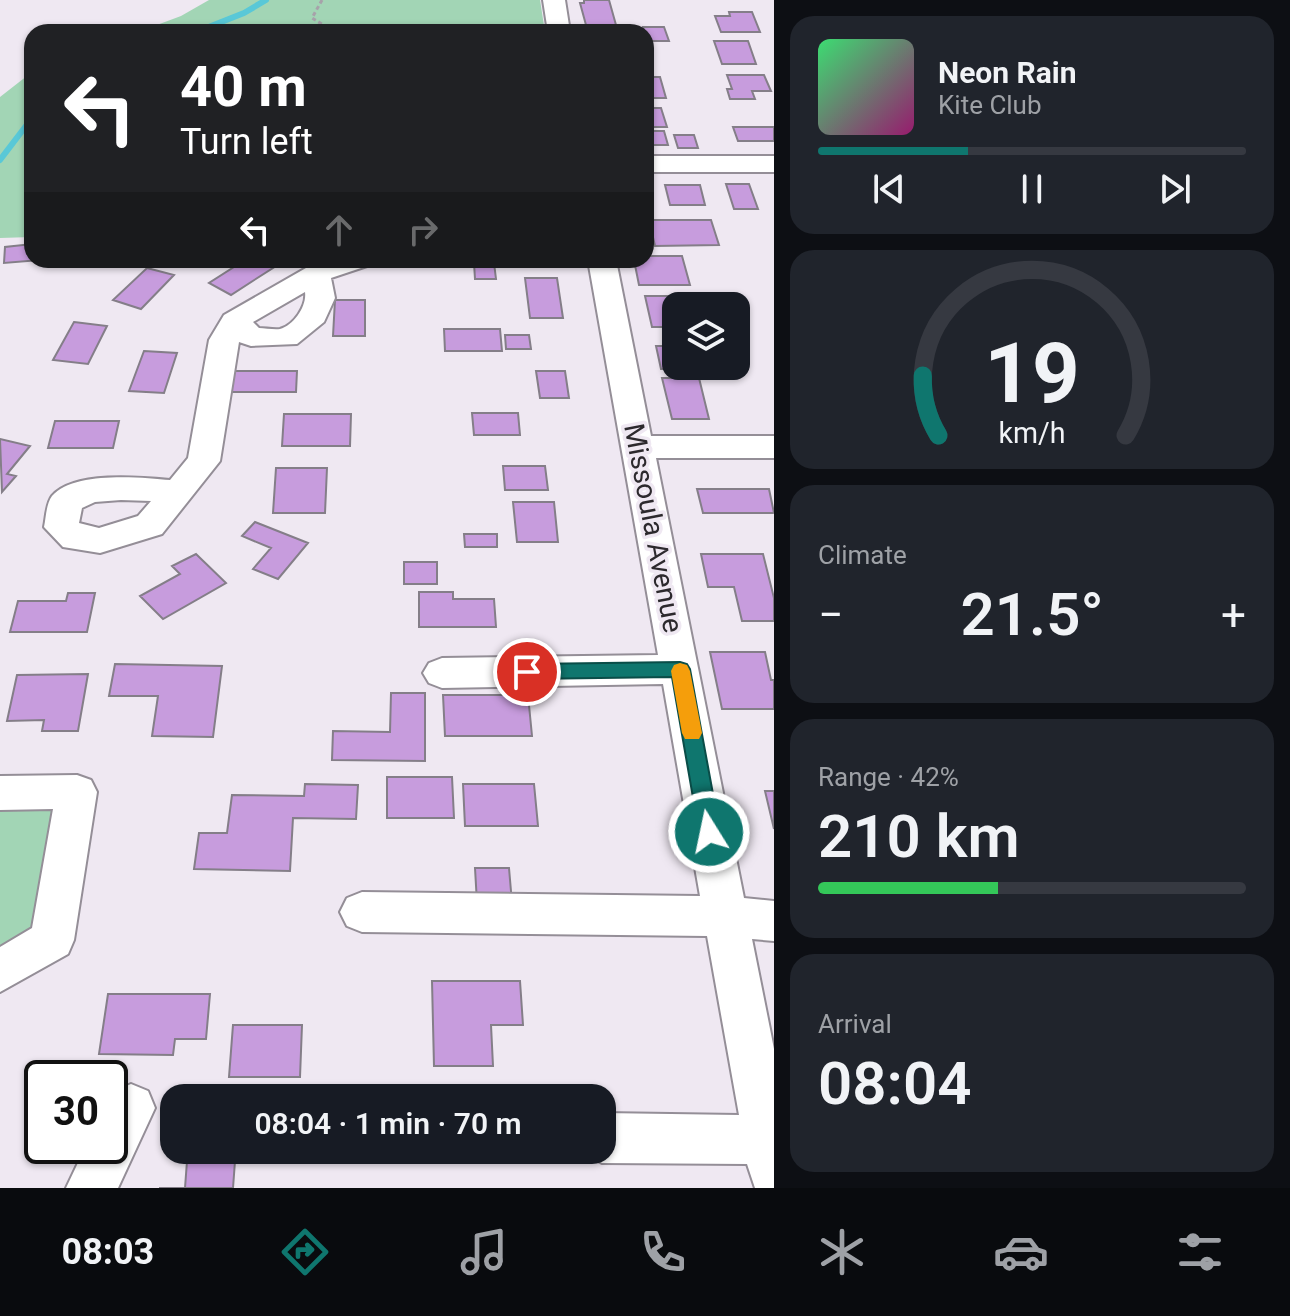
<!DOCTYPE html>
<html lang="en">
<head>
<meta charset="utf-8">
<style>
	:root { --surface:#171b24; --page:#20242c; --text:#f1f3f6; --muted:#9ea1a6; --line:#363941; --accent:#0f766e }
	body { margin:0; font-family:Roboto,sans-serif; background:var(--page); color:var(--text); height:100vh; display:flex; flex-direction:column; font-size:30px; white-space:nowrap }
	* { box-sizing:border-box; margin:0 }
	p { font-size:26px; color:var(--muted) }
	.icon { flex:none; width:44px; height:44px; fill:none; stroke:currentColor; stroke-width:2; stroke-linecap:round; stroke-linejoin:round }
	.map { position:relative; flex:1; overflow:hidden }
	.side { display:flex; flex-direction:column; gap:16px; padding:16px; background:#0d0f14; width:516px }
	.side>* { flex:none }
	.banner { position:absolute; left:24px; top:24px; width:630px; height:244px; border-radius:24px; box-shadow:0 2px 6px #0004; background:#202124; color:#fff; overflow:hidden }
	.buttons { position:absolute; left:662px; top:292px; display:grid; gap:16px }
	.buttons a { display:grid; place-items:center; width:88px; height:88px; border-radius:16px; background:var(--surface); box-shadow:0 2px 6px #0004; font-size:40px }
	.speed { position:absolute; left:24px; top:1060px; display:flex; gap:16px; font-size:40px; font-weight:700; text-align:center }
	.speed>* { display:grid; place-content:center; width:104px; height:104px; border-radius:50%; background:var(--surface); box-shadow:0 2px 6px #0004; line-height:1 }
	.speed .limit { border:4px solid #111; border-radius:12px; background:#fff; color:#111 }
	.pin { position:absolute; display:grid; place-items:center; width:68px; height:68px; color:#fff; margin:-34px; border:4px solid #fff; border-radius:50%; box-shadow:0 2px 8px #0007 }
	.me { position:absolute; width:88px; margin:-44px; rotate:350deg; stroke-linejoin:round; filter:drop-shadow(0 0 6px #0008) }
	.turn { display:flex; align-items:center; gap:28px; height:168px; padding:0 24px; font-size:36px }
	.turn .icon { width:104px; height:104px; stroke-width:2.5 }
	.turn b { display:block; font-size:56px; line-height:68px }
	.lanes { display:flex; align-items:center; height:76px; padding:0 24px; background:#0003; justify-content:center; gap:40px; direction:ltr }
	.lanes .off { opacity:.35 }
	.big { font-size:60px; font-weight:600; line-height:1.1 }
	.side .card { flex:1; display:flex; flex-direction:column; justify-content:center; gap:12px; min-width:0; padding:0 28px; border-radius:24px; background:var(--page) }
	.side .dial { align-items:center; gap:0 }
	.dial svg { height:208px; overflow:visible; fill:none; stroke:var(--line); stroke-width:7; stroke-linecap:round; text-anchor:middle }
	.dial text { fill:var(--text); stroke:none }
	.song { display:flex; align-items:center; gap:24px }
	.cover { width:96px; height:96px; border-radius:12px; background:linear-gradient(135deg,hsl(140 70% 55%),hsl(320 70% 35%)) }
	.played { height:8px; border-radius:4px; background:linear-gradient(90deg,var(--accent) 35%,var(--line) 35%) }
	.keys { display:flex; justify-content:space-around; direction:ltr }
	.heat { display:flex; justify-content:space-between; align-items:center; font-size:44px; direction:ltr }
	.charge { height:12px; border-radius:6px; background:linear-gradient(90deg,#34c759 42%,var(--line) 0) }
	.trip { position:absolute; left:160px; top:1084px; width:456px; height:80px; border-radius:24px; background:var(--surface); box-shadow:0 2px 6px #0004; font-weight:600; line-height:80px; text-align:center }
	.tab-bar { display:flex; height:128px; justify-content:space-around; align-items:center; background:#090b0e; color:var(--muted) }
	.tab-bar .icon { width:56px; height:56px }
	.tab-bar .selected { color:var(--accent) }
	.tab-bar b { font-size:36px; color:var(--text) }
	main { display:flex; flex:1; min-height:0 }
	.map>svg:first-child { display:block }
</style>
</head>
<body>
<main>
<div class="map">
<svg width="774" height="1188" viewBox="0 0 774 1188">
	<rect width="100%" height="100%" fill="#efe8f2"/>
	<!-- green -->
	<path fill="#a2d5b5" d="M209,0H540L545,32H138L181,16Z
		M32,72V237L0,238V97Z
		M77,792L52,940L0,971V793Z"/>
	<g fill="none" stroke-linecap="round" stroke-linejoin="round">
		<!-- stream -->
		<path stroke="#59c8d7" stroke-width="6" d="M196,32L244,13L266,0
			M0,160L32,118"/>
	</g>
	<!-- building -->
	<path fill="#c79cdd" stroke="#847e88" stroke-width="2" d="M584,0H609L616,25H586L580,3H584Z
		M729,12H752L760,32H721L715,16H730Z
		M643,27H664L669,41H647Z
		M714,41H748L756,64H722Z
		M727,75H764L771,91H752L755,99H730L727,89H732Z
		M646,77H660L666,98H646Z
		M646,108H661L667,127H646Z
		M733,127H774V141H738Z
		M646,131H664L668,145H646Z
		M674,135H694L698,148H678Z
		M726,184H749L758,209H734Z
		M665,185H700L705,205H670Z
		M649,220H711L719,245L655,246Z
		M32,244V260H40L4,263L5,247Z
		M646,256H682L690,285H639L634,260H646Z
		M245,260H265L276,266L231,295L209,283Z
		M474,263H494L496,279H475Z
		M147,268L174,275L141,309L113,300Z
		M525,278H557L563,318H530Z
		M645,296H694L697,306H676V327H652Z
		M335,300H365V336H333Z
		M74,322L107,326L88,364L53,360Z
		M444,329H500L502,351H445Z
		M505,335H529L531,349H506Z
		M671,335H676V366H710L711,369H661L656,346H674Z
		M144,351L177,353L164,393L129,391Z
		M234,371H297L296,392H231Z
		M536,371H565L569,398H540Z
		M662,378H699L709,419H672Z
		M472,413H518L520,435H474Z
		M284,414H351L350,446H282Z
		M55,421H119L113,448H48Z
		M0,439L30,446L7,474L16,476L2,492Z
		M503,466H545L548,490H505Z
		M276,468H327L325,513H273Z
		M697,489H769L774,513H703Z
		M513,502H554L558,542H517Z
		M255,522L308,543L278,579L253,569L271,548L242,536Z
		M464,534H497V547H465Z
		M196,554L226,583L163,619L140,596L180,574L172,566Z
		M701,554H763L774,598V621H742L734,587H708Z
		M404,562H437V584H404Z
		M419,592H453V599H494L496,627H419Z
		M68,593H95L87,632H10L18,601H66Z
		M710,652H765L771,680H774V709H722Z
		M115,664L222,666L213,737L152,736L158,696H109Z
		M88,674L78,731H42L44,720L7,721L17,675Z
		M391,693H425V761L332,760L333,731L390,732Z
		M443,695H528L532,736H445Z
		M387,777H452L454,818H387Z
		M305,784L358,785L356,819L293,818L290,871L194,869L199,833H227L232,795L304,796Z
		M463,784H534L538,826H465Z
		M765,791H774V829Z
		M475,868H509L512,903H477Z
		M432,981H520L523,1025H491L493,1066H434Z
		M108,994H210L206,1039H175L173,1055L99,1054Z
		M233,1025H302L300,1077H229Z
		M187,1161H235L233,1188H159H185Z"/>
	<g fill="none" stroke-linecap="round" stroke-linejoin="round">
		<!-- minor casing -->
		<g stroke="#948e97" stroke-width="4">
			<path id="minor" d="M543,0H565L570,32H548Z
				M646,156H774V172H646Z
				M330,260H371L367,266L331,278L335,298L324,322L297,344L251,346L239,342L220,461L162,534L100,553L63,547L44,527C46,518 46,504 52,496C73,471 140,477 170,480L188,458L209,340L224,315L306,268ZM305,292C307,306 294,325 280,329C274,330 265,328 259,328L253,322ZM121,500L151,501L138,516L99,528L79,523L82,508L95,502Z
				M588,260H616L651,436H774V458H656L744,898L774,901V941L752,939L774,1049V1188H755L747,1164L602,1163L585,1155L582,1150H602V1113L739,1115L707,936L362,932L347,926L340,912L347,898L362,892L700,896L663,684L442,688L429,683L423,673L429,663L442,658L658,655Z
				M77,775L91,780L97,792L74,940L68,954L0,992V947L32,928L53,809L0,810V776Z
				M131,1084L148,1091L155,1108L118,1188H66L86,1146H110V1098L114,1091Z"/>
		</g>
		<!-- path -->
		<path stroke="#a7a2aa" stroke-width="3" stroke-dasharray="4 3" stroke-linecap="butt" d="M322,0L312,18L335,32"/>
		<!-- minor -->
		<use href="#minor" fill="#fff" fill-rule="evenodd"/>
	</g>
	<!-- route -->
	<path fill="#0f766e" stroke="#0a4d48" stroke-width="2" d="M680,662L687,664L690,669L720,832L717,839L709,841L702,839L699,832L672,677L527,679L520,677L517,672L520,667L527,664Z"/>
	<!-- slow -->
	<path fill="#f59e0b" d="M680,663L687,665L690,671L702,733L699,739H685L682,733L671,671L674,665Z"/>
	<g text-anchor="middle" stroke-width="7" stroke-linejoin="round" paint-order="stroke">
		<!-- street labels -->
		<g font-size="28" fill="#2c292d" stroke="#efe8f2">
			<text transform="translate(654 528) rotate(79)" y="10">Missoula Avenue</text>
		</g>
	</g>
</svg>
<div class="buttons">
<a><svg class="icon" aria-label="layers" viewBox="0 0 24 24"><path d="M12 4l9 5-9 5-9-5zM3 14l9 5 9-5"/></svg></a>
</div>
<div class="speed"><div class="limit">30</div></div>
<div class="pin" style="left:527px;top:672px;background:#d93025"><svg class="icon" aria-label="arrive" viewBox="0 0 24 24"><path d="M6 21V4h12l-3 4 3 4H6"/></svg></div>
<svg class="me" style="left:709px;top:832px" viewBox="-20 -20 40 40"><circle r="17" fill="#0f766e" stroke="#fff" stroke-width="3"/><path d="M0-11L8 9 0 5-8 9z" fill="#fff"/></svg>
<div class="trip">08:04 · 1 min · 70 m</div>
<div class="banner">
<div class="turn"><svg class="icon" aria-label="left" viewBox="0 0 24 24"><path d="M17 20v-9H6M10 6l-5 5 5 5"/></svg><div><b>40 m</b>Turn left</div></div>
<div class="lanes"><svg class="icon" aria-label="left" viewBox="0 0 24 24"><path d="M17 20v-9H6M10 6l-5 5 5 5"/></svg><svg class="icon off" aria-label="ahead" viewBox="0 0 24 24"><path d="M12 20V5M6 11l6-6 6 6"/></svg><svg class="icon off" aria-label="right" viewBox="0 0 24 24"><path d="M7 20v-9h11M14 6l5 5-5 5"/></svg></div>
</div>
</div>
<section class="side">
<div class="card">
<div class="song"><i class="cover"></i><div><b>Neon Rain</b><p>Kite Club</p></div></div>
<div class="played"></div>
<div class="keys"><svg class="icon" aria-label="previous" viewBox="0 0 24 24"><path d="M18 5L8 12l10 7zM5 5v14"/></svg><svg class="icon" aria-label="pause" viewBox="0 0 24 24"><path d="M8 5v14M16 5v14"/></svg><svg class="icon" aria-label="next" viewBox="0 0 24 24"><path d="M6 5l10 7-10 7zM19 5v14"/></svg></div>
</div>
<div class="card dial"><svg viewBox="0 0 100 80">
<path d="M14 69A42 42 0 1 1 86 69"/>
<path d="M14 69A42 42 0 0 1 8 46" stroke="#0f766e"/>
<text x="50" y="56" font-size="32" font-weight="700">19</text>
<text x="50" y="72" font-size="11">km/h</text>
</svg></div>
<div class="card"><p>Climate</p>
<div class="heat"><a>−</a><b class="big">21.5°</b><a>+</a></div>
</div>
<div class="card"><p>Range · 42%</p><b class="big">210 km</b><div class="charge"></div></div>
<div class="card"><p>Arrival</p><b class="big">08:04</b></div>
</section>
</main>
<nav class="tab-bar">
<b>08:03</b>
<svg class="icon selected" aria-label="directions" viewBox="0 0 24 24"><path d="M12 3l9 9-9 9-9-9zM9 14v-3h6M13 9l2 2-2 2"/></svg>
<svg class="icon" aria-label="music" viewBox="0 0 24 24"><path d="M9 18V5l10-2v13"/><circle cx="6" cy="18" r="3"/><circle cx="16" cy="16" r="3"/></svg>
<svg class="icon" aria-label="phone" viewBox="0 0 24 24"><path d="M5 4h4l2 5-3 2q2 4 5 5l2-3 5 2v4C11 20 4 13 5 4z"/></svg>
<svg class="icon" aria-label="climate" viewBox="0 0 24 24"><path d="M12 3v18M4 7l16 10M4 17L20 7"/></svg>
<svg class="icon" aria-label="car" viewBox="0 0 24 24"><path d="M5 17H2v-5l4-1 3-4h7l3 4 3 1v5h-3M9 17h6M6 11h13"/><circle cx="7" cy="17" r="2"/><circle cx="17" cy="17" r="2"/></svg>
<svg class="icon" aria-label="filters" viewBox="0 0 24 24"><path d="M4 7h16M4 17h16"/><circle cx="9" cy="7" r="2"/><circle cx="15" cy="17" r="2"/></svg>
</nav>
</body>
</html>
